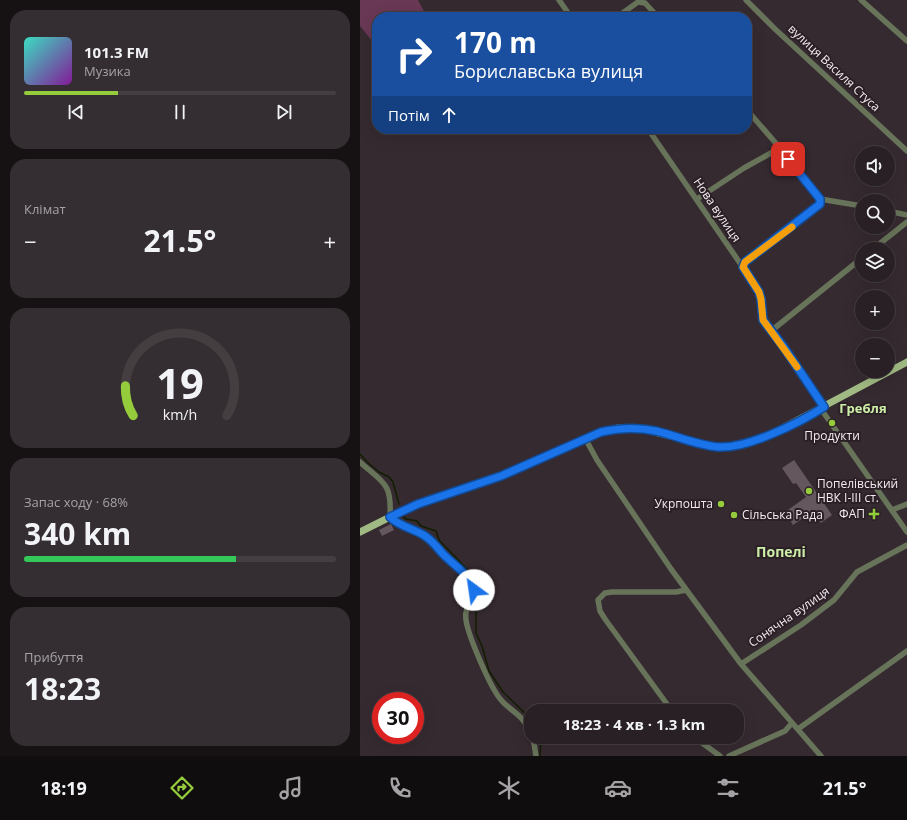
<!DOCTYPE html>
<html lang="uk">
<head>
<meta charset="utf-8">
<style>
	:root { --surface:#282024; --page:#342d31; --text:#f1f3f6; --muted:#a5a3a6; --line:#443e41; --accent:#95cc3b }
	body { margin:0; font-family:"Open Sans",sans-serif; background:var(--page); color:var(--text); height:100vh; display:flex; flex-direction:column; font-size:15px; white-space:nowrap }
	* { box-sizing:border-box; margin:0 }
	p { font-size:13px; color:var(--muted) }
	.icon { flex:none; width:22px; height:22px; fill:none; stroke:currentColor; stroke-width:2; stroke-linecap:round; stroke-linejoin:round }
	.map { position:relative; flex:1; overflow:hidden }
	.sheet { display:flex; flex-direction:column; gap:10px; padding:10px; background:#161214; width:360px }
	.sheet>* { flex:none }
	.hud { position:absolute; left:12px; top:12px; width:380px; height:122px; border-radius:16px; box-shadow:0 4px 16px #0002,0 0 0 1px var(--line); background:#1a4fa0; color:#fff; overflow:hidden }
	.controls { position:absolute; left:495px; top:146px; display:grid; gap:8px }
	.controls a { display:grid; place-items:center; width:40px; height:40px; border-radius:50%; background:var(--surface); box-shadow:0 4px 16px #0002,0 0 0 1px var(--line); font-size:20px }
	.speed { position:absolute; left:12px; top:692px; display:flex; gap:8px; font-size:20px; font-weight:700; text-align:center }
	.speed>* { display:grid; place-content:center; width:52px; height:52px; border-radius:50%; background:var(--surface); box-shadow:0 4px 16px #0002,0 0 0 1px var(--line); line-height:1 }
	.speed .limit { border:6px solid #d22; background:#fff; color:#111 }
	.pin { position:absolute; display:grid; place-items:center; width:34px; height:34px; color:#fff; margin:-17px; border-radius:8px; box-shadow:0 2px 6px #0006 }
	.me { position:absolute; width:44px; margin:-22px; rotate:329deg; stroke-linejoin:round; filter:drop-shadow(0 0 3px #0008) }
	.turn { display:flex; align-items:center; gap:14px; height:84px; padding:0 16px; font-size:18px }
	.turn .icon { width:52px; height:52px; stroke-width:2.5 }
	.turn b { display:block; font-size:28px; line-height:34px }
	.then { display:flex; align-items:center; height:38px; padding:0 16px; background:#0003; gap:8px; font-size:15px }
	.big { font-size:30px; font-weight:700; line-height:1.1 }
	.sheet .widget { flex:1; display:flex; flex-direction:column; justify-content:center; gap:6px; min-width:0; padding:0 14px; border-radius:16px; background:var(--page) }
	.sheet .dial { align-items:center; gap:0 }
	.dial svg { height:104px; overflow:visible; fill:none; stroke:var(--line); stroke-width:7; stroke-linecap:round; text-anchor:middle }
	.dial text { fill:var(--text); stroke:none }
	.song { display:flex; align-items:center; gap:12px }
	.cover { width:48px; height:48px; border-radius:6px; background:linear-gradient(135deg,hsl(170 70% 55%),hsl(290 70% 35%)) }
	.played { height:4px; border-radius:2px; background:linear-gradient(90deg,var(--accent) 30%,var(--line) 30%) }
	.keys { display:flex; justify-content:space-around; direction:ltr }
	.heat { display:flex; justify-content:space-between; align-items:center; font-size:22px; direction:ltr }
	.charge { height:6px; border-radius:3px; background:linear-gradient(90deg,#34c759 68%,var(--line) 0) }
	.trip { position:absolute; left:164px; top:704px; width:220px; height:40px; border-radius:16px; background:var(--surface); box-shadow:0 4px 16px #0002,0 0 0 1px var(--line); font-weight:700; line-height:40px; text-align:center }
	.dock { display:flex; height:64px; justify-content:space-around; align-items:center; background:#100d0e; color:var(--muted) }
	.dock .icon { width:28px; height:28px }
	.dock .on { color:var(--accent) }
	.dock b { font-size:18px; color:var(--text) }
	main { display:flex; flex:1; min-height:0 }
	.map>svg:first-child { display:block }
</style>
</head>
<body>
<main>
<section class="sheet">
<div class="widget">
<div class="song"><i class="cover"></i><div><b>101.3 FM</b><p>Музика</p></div></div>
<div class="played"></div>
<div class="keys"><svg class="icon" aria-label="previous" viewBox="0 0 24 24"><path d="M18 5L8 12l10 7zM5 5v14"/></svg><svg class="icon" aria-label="pause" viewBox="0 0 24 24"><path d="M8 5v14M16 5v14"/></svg><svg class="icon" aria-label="next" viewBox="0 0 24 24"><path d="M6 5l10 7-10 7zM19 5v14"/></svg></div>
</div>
<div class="widget"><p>Клімат</p>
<div class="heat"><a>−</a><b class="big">21.5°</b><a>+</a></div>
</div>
<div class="widget dial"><svg viewBox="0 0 100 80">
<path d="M14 69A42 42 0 1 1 86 69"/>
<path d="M14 69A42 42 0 0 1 8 46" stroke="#95cc3b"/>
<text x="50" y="56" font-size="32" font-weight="700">19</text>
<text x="50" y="72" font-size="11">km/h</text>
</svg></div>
<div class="widget"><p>Запас ходу · 68%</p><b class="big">340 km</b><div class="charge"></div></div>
<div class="widget"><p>Прибуття</p><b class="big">18:23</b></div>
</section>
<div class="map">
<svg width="547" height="756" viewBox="0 0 547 756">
	<rect width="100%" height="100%" fill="#352a30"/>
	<!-- green -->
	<path fill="#693854" d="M0,0H58L67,17H17V47L0,26Z"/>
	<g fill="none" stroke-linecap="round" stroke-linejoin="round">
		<!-- stream -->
		<path stroke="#121e00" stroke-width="1.5" d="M0,454L7,462L19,472L29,477L33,482L39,504
			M43,516L46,519L57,521L61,526L76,531L79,540L124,587V592L116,604V633L122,646L129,671L143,692L171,719
			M180,756L181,737"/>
	</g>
	<!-- building -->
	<path fill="#64575e" d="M434,460L472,515L461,523L453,511L433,525L425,512L446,497L436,483L433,484L422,468Z
		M31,524L34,530L22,536L19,530Z"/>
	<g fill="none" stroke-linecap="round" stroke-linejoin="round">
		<!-- minor -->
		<path stroke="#68745a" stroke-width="5.5" d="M199,0L211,17
			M386,0L415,29L547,151
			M501,0L547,41
			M257,17L278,2L285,3L298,17
			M387,110L420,148L460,199L502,206
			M288,129L395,285L401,299L403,320L423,346L463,407
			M291,133L297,129
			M337,199L384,168L420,148
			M528,211L547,215
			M513,249L547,222
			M383,267L385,262L460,204V199
			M411,331L502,258
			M461,409L547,532
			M225,438L237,460L311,569L381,664L461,756
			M0,462C23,483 32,482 30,517L36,523L58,532L70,539L109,580C122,601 103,601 106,620C108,635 131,690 142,701C148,708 156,712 162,719C166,723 168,728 171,732
			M532,510L547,504
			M381,664L441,625L474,600L497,572L547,545
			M312,711L245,619L240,611L238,600L245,593L252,592H316L326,590
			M438,729L547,651
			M173,737L176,756
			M334,737L360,756
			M369,756L425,731L432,723"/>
		<!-- major -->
		<path stroke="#a1ba83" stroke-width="7" d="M0,532L58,503L141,475L241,432L258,428L283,429L347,445L373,447L398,439L417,431L547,362"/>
	</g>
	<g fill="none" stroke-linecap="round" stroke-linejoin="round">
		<!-- route casing -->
		<g stroke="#114b97" stroke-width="10">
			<path id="route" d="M114,590C110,575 95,566 84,555C78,549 73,541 65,536C53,528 40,527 30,517L58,504L141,476L241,432C259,428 277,427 296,431C317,436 337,445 358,447C387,449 439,423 464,407L423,346L403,320L401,299L399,292L383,267L385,262L460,204V199L428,159"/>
		</g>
		<!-- route -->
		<use href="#route" stroke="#1a73e8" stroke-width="7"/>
		<!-- slow -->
		<path stroke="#f59e0b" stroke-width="7" d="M432,227L385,262L383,267L399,292L401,299L403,320L437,367"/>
	</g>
	<!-- markers -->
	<g fill="#95cc3b" stroke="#2b2026" stroke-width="1.5">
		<circle cx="472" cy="423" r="4"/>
		<circle cx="449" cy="491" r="4"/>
		<circle cx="361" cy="504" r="4"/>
		<path d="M512 508h4v4h4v4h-4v4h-4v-4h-4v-4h4z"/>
		<circle cx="374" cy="515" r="4"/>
	</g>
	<g text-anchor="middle" stroke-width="4" stroke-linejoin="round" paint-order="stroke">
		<!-- street labels -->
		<g font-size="12" fill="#f3ebef" stroke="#2b2026">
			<text transform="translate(474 68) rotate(43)" y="4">вулиця Василя Стуса</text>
			<text transform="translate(357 210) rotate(56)" y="4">Нова вулиця</text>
			<text transform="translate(429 617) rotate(-35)" y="4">Сонячна вулиця</text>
		</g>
		<!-- poi labels -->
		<g font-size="12" fill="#f3ebef" stroke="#2b2026" text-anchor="start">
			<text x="472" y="440" text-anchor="middle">Продукти</text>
			<text x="457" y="488">Попелівський<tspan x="457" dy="14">НВК І-ІІІ ст.</tspan></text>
			<text x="353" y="508" text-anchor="end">Укрпошта</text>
			<text x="505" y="518" text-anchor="end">ФАП</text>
			<text x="382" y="519">Сільська Рада</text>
		</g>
		<!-- neighbourhood labels -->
		<g font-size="13" font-weight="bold" fill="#cdeea7" stroke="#2b2026">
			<text x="503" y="413">Гребля</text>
		</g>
		<!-- quarter labels -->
		<g font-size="14" font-weight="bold" fill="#cdeea7" stroke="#2b2026">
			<text x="421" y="557">Попелі</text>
		</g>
	</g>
</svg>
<div class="controls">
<a><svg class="icon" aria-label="sound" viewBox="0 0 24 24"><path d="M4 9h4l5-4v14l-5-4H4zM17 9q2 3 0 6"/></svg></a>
<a><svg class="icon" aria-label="search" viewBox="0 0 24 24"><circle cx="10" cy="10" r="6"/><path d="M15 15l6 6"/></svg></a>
<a><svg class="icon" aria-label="layers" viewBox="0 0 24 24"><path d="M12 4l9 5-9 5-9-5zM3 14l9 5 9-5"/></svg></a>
<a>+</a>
<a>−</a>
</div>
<div class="speed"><div class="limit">30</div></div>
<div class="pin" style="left:428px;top:159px;background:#d93025"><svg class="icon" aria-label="arrive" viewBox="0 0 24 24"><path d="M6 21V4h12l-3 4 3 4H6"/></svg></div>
<svg class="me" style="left:114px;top:590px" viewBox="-20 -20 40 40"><circle r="19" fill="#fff"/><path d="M0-13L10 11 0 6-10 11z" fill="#1a73e8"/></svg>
<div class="trip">18:23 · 4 хв · 1.3 km</div>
<div class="hud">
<div class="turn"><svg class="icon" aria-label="right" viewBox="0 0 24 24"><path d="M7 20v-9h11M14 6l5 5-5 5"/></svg><div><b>170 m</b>Бориславська вулиця</div></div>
<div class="then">Потім<svg class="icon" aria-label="ahead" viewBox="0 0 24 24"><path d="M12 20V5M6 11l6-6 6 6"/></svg></div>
</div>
</div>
</main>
<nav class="dock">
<b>18:19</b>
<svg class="icon on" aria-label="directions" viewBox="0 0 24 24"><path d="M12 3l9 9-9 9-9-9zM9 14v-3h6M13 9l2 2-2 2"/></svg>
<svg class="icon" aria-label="music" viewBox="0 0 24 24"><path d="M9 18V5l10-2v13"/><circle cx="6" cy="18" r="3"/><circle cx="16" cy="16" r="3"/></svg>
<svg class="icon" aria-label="phone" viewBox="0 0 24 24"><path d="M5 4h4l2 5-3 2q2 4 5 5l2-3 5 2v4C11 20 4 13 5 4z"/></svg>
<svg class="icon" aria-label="climate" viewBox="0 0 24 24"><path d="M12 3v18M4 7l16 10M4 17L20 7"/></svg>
<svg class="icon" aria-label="car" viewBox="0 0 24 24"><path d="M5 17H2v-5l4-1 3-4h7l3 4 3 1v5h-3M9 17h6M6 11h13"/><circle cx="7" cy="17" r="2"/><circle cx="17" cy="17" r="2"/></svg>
<svg class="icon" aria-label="filters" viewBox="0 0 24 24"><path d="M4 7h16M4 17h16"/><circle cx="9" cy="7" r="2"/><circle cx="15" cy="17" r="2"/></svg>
<b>21.5°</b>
</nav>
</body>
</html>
